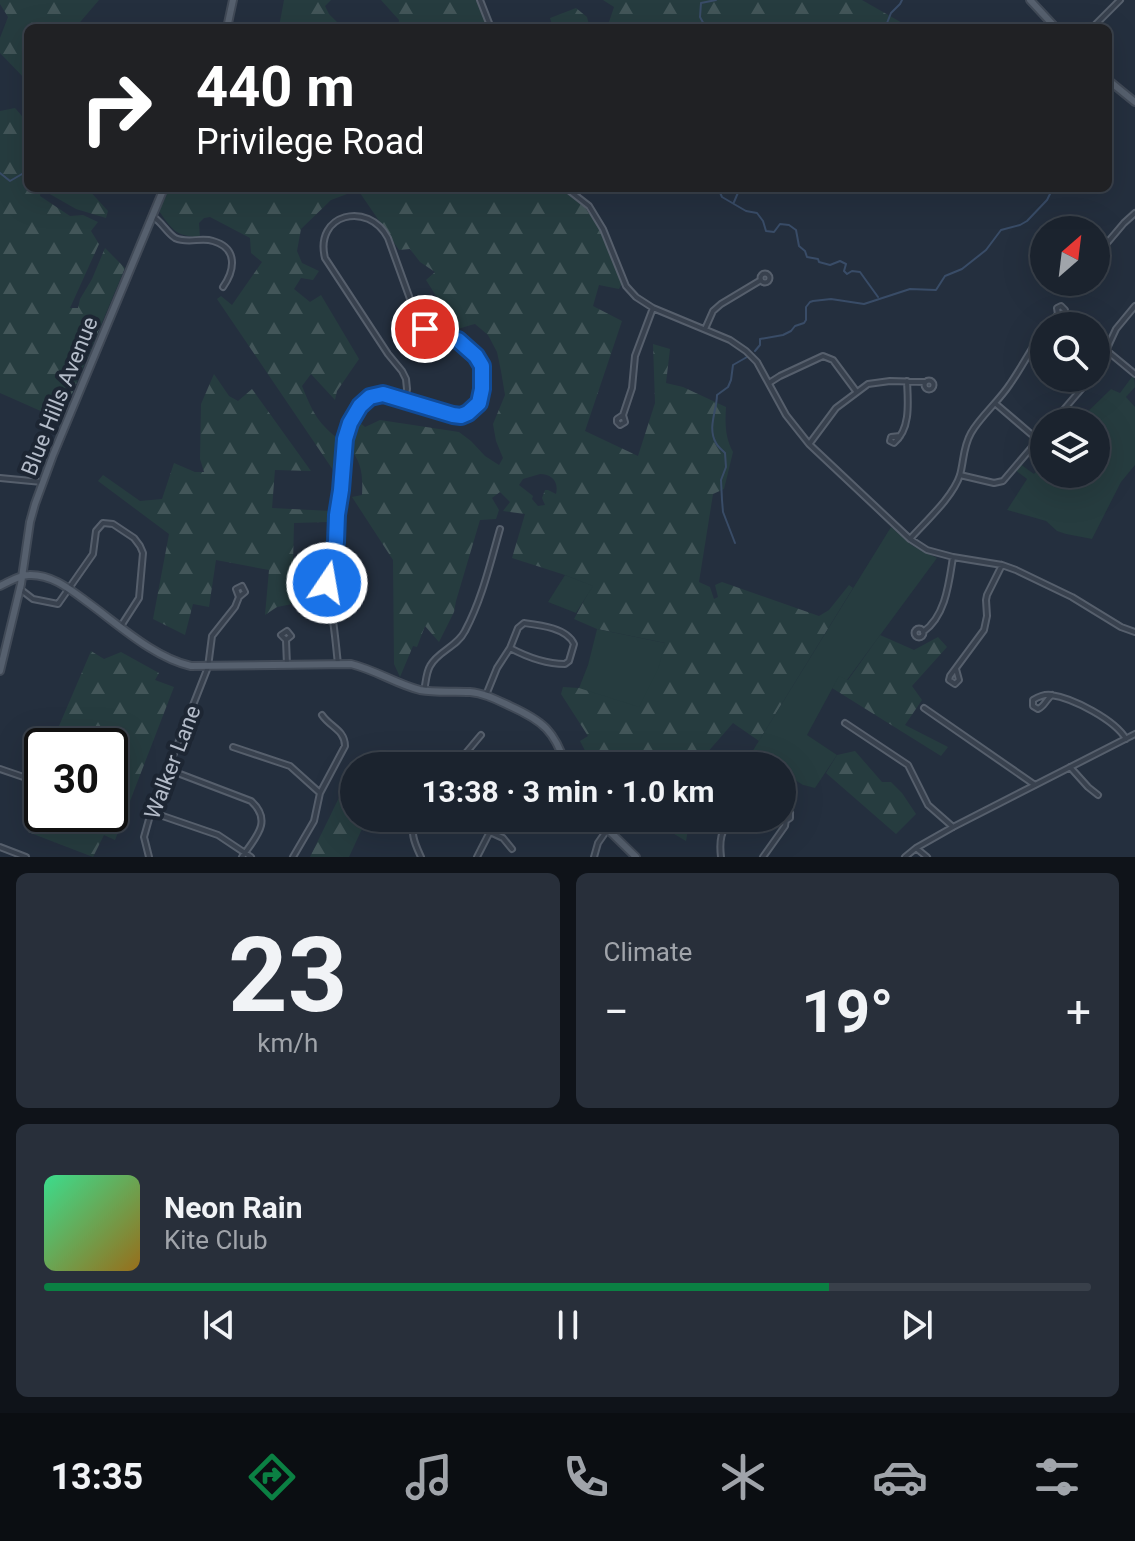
<!DOCTYPE html>
<html lang="en">
<head>
<meta charset="utf-8">
<style>
	:root { --surface:#1b232e; --page:#282f3a; --text:#f1f3f6; --muted:#a0a4aa; --line:#39404a; --accent:#0b8043 }
	body { margin:0; font-family:Roboto,sans-serif; background:var(--page); color:var(--text); height:100vh; display:flex; flex-direction:column; font-size:30px; white-space:nowrap }
	* { box-sizing:border-box; margin:0 }
	p { font-size:26px; color:var(--muted) }
	.icon { flex:none; width:44px; height:44px; fill:none; stroke:currentColor; stroke-width:2; stroke-linecap:round; stroke-linejoin:round }
	.map { position:relative; height:857px; overflow:hidden }
	.panel { display:flex; flex-direction:column; gap:16px; padding:16px; background:#0f1319; flex:1 }
	.panel>* { flex:none }
	.guide { position:absolute; left:24px; top:24px; width:1088px; height:168px; border-radius:12px; box-shadow:0 8px 32px #0002,0 0 0 2px var(--line); background:#202124; color:#fff; overflow:hidden }
	.needle { width:52px; rotate:28deg }
	.buttons { position:absolute; left:1030px; top:216px; display:grid; gap:16px }
	.buttons a { display:grid; place-items:center; width:80px; height:80px; border-radius:50%; background:var(--surface); box-shadow:0 8px 32px #0002,0 0 0 2px var(--line); font-size:40px }
	.speed { position:absolute; left:24px; top:728px; display:flex; gap:16px; font-size:40px; font-weight:700; text-align:center }
	.speed>* { display:grid; place-content:center; width:104px; height:104px; border-radius:50%; background:var(--surface); box-shadow:0 8px 32px #0002,0 0 0 2px var(--line); line-height:1 }
	.speed .limit { border:4px solid #111; border-radius:12px; background:#fff; color:#111 }
	.pin { position:absolute; display:grid; place-items:center; width:68px; height:68px; color:#fff; margin:-34px; border:4px solid #fff; border-radius:50%; box-shadow:0 2px 8px #0007 }
	.me { position:absolute; width:88px; margin:-44px; rotate:12deg; stroke-linejoin:round; filter:drop-shadow(0 0 6px #0008) }
	.turn { display:flex; align-items:center; gap:28px; height:168px; padding:0 40px; font-size:36px }
	.turn .icon { width:104px; height:104px; stroke-width:2.5 }
	.turn b { display:block; font-size:56px; line-height:68px }
	.big { font-size:60px; font-weight:700; line-height:1.1 }
	.panel .tile { flex:1; display:flex; flex-direction:column; justify-content:center; gap:12px; min-width:0; padding:0 28px; border-radius:12px; background:var(--page) }
	.panel .dial { align-items:center; gap:0 }
	.dial b { font-size:104px; line-height:1 }
	.song { display:flex; align-items:center; gap:24px }
	.cover { width:96px; height:96px; border-radius:12px; background:linear-gradient(135deg,hsl(150 70% 55%),hsl(40 70% 35%)) }
	.played { height:8px; border-radius:4px; background:linear-gradient(90deg,var(--accent) 75%,var(--line) 75%) }
	.keys { display:flex; justify-content:space-around; direction:ltr }
	.heat { display:flex; justify-content:space-between; align-items:center; font-size:44px; direction:ltr }
	.panel .tiles { flex:1; display:grid; gap:16px; grid-template-columns:1fr 1fr }
	.tile:last-child { grid-column:span 2 }
	.trip { position:absolute; left:340px; top:752px; width:456px; height:80px; border-radius:40px; background:var(--surface); box-shadow:0 8px 32px #0002,0 0 0 2px var(--line); font-weight:700; line-height:80px; text-align:center }
	.menu { display:flex; height:128px; justify-content:space-around; align-items:center; background:#0b0e12; color:var(--muted) }
	.menu .icon { width:56px; height:56px }
	.menu .active { color:var(--accent) }
	.menu b { font-size:36px; color:var(--text) }
	.map>svg:first-child { display:block }
</style>
</head>
<body>
<div class="map">
<svg width="1135" height="857" viewBox="0 0 1135 857">
	<defs>
		<pattern id="forest-firs" width="22" height="20" patternUnits="userSpaceOnUse" patternTransform="scale(2)"><rect width="22" height="20" fill="#263c3f"/><path d="M5 1l3.5 6h-7zM16 11l3.5 6h-7z" fill="#435659"/></pattern>
	</defs>
	<rect width="100%" height="100%" fill="#242f3e"/>
	<!-- forest -->
	<path fill="url(#forest-firs)" fill-rule="evenodd" d="M0,0H99L75,28H28V82L0,53V38L8,17L0,4Z
		M284,0H331L325,6L329,14L343,28H281L279,27Z
		M381,0H476L488,28H398L399,20Z
		M603,0H862L911,28H607L614,7Z
		M576,8L587,17L589,25L594,28H553L550,18Z
		M15,108L28,123V188H87L108,211L106,218L76,209L41,189L40,196L70,216L83,215L98,222L91,231L99,244L70,308H78L80,299L92,279L105,248L125,268L61,420L0,393V111Z
		M170,188H561L585,207L600,229L622,283L619,289L599,285L593,306L622,321L585,431L638,456L655,403L653,344L670,349L666,383L683,387L726,407C725,423 725,438 733,452L724,489L713,494L699,582L710,587L714,599L718,597L715,585L722,582L819,616L829,610L849,585L853,588L759,741L733,723L706,754L723,766H593L580,741L588,736L561,694L563,687L579,688L665,643L597,629L574,619L592,586L565,575L512,558L525,514L503,511L510,502L500,492L492,498L499,510L496,519L480,520L456,601L454,612L439,642L425,626L417,647L413,646L400,677L394,664L393,560L352,497L362,495C363,475 362,462 348,446L356,419L365,427L380,420L459,432L471,441L485,456L499,465L503,458L496,441L493,424L505,395L501,371L497,352L488,335L475,324C467,326 457,330 448,330C435,330 421,320 419,307L438,299L426,280L435,272L420,262L410,249L399,250L358,190L331,200L301,229L297,251L302,263L319,271L313,280L301,278L294,289L310,302L321,295L359,359L337,391L335,400L311,374L302,386C314,415 317,422 342,442L339,470H333L217,299L221,296L232,305L262,262L251,253L250,238L210,217L204,218L199,223L200,238C175,235 173,231 159,211ZM540,474C552,474 559,482 556,494L548,490H545L542,498L545,505L538,506L532,499L533,496L519,485L523,479Z
		M214,374L229,396L238,401L252,389L311,471L275,470L272,508L331,511L329,522L294,523L292,604L277,607L265,615L269,570L216,560L209,607L193,604L185,635L153,619L169,534L98,481L103,475L140,501L162,499L174,463L195,472H204L200,459L201,404Z
		M880,635L914,650L938,637L947,647L912,686L922,700L905,725L948,747L941,756L832,688L839,675L848,680Z
		M91,651L104,659L121,652L159,673L155,680L174,687L115,840L104,835L93,857L28,832L42,800V814H110V746H61L56,733Z
		M855,751L882,782H891L902,793L916,814L896,834L826,773L837,755Z
		M354,767V818H367L349,857H310Z
		M647,818H690L686,841Z"/>
	<!-- green -->
	<path fill="#263c3f" d="M1134,374L1135,387L1126,397L1135,407V465L1121,482L1092,539L1066,534L1057,531L1046,521L1007,510L1027,479L1011,467L1016,461L1034,474L1044,461V474H1096V422H1077L1111,389L1120,393Z
		M891,527L913,546L937,558L847,680L839,676L807,735L837,755L815,788L803,785L782,772V766H773L752,752Z
		M565,575L593,586L576,613L548,602Z
		M597,629L665,643L658,669L639,707L579,688L588,665Z"/>
	<g fill="none" stroke-linecap="round" stroke-linejoin="round">
		<!-- stream -->
		<path stroke="#394c67" stroke-width="2" d="M706,28L700,17L701,3L716,0
			M885,28L891,13L900,4L902,0
			M0,173L10,181L22,174L28,175
			M718,188L722,197L746,211L757,213L763,221L766,231L774,232L780,224L789,225L796,230L799,246L805,251L807,257L818,259L819,262L830,265L840,261L846,264L844,271L847,274L852,271L860,272L878,297
			M734,202L740,188
			M755,351L760,345V339L783,335L791,331L795,326L804,323L806,320V307L810,302L813,301L831,299L864,304L910,289L936,290L945,276L962,269L986,250L1001,230L1020,225L1027,221L1047,200L1053,188
			M735,543L723,512L722,500L721,480L726,467L725,453C722,450 718,447 716,443C707,428 717,410 717,395L728,387L731,380L733,365L747,357"/>
		<!-- minor casing -->
		<g stroke="#565f6c" stroke-width="8">
			<path id="minor" d="M480,0L491,28
				M1092,28L1120,0
				M566,188L589,206L603,229L626,286L636,297L653,308L730,340L746,351L757,362L786,415L809,444L910,539L927,550L953,557L1002,565L1016,570L1072,597L1121,627L1135,632
				M152,216C162,222 166,232 175,238C188,244 201,237 213,241C238,248 235,270 223,287
				M1096,256L1124,223L1135,213
				M760.5 278a4.5 4.5 0 1 1 9 0a4.5 4.5 0 1 1-9 0Z
				M1048,326L1058,314H1064L1065,310L1061,306L1057,308L1058,314
				M705,329L713,311L721,304L761,280
				M1106,350L1135,374
				M1096,372L1116,329L1135,306
				M924.5 385a4.5 4.5 0 1 1 9 0a4.5 4.5 0 1 1-9 0Z
				M769,383L780,376L823,356L833,360L856,391
				M996,404L1038,440
				M623,415L617,419V422L620,425L625,422L623,415L632,388L635,356L653,308
				M1053,422L1091,378
				M900,436L891,437L890,441L894,443C911,429 908,402 907,381
				M810,443L836,408L868,384L890,381L925,382
				M960,475L994,483L1003,481L1044,433
				M0,478L42,482
				M910,539C925,522 953,497 960,475C964,460 963,447 971,433C980,417 999,401 1010,384C1022,367 1031,348 1044,331
				M20,589L33,599L58,604L93,554L96,531L103,523L113,524L134,538L140,546L143,553L139,598L121,626
				M524,623C540,625 567,628 574,644L569,661L565,664C546,664 527,657 510,648L518,628Z
				M914.5 633a4.5 4.5 0 1 1 9 0a4.5 4.5 0 1 1-9 0Z
				M923,632C946,616 949,582 953,557
				M286,640L291,636L287,631L281,635L286,640L287,665
				M338,664C336,647 335,631 332,615C331,605 328,595 328,585C327,571 334,557 336,543C337,533 336,523 337,512C338,504 340,496 341,488C345,459 340,425 364,402C392,375 446,434 473,410C481,402 483,392 482,382C482,376 483,369 481,364C478,354 464,342 455,339C439,333 430,337 418,321L388,238C368,200 314,214 325,258L388,354L402,371L406,379L407,389L405,400
				M956,669L959,680L955,684L949,680L950,676L984,630L987,616L986,600L987,595L1002,565
				M424,691C426,682 426,673 430,666C438,651 457,647 465,631C482,599 490,564 500,529
				M486,695L497,668L510,648
				M1052,695C1046,699 1045,706 1038,709L1033,706V700C1038,697 1044,694 1051,695C1073,698 1115,720 1126,739
				M924,708L1035,785
				M845,723L908,765L928,805L953,827
				M233,747L290,766L320,793
				M496,757L500,766
				M455,766L481,735
				M1070,767L1088,787L1098,795
				M0,769L41,783
				M167,769L251,801C273,821 256,837 242,857
				M151,812L218,835L251,857
				M782,813L786,811L790,813
				M782,817L787,820L790,818V813
				M418,818C408,830 415,844 421,857
				M420,818L425,825V829
				M470,818L489,833
				M490,832L503,838L512,849
				M0,847L26,857
				M916,848L927,857
				M149,857L144,837L151,812L208,667L212,636L235,607L239,597L245,592L242,586L236,589L239,597
				M293,857L314,821L320,793L345,746C345,730 330,727 322,715
				M477,857L497,818
				M594,857L598,843L607,830
				M721,857C719,840 721,831 731,818
				M763,857L785,826L786,820
				M905,857L916,848L953,827L1135,734"/>
		</g>
		<!-- major casing -->
		<g stroke="#414a57" stroke-width="10">
			<path id="major" d="M1030,0L1056,28
				M227,28L233,0
				M1108,80L1135,102
				M0,586C9,582 19,575 29,575C53,574 72,591 90,604C120,626 155,658 191,666L351,664C376,670 396,684 420,690C437,693 453,691 470,692C484,693 497,700 510,706C543,721 555,731 566,766
				M0,671L21,584L30,522L35,504L53,455L164,188
				M596,818L636,857"/>
		</g>
		<!-- minor -->
		<use href="#minor" stroke="#38414e" stroke-width="4"/>
		<!-- major -->
		<use href="#major" stroke="#56606e" stroke-width="6"/>
	</g>
	<g fill="none" stroke-linecap="round" stroke-linejoin="round">
		<!-- route casing -->
		<g stroke="#114b97" stroke-width="20">
			<path id="route" d="M327,583L336,542L337,515L341,490L345,439L350,423L360,406L370,397L383,394L453,415L461,416L468,413L479,403L482,389V366L476,356L458,340L439,336L425,329"/>
		</g>
		<!-- route -->
		<use href="#route" stroke="#1a73e8" stroke-width="14"/>
	</g>
	<g text-anchor="middle" stroke-width="8" stroke-linejoin="round" paint-order="stroke">
		<!-- street labels -->
		<g font-size="22" fill="#b4bcc9" stroke="#1d2633">
			<text transform="translate(59 396) rotate(-68)" y="8">Blue Hills Avenue</text>
			<text transform="translate(172 762) rotate(-69)" y="8">Walker Lane</text>
		</g>
	</g>
</svg>
<div class="buttons">
<a><svg class="needle" viewBox="-14 -14 28 28"><path d="M0-13l5 13h-10z" fill="#e53935"/><path d="M0 13l5-13h-10z" fill="#a0a4aa"/></svg></a>
<a><svg class="icon" aria-label="search" viewBox="0 0 24 24"><circle cx="10" cy="10" r="6"/><path d="M15 15l6 6"/></svg></a>
<a><svg class="icon" aria-label="layers" viewBox="0 0 24 24"><path d="M12 4l9 5-9 5-9-5zM3 14l9 5 9-5"/></svg></a>
</div>
<div class="speed"><div class="limit">30</div></div>
<div class="pin" style="left:425px;top:329px;background:#d93025"><svg class="icon" aria-label="arrive" viewBox="0 0 24 24"><path d="M6 21V4h12l-3 4 3 4H6"/></svg></div>
<svg class="me" style="left:327px;top:583px" viewBox="-20 -20 40 40"><circle r="17" fill="#1a73e8" stroke="#fff" stroke-width="3"/><path d="M0-11L8 9 0 5-8 9z" fill="#fff"/></svg>
<div class="trip">13:38 · 3 min · 1.0 km</div>
<div class="guide">
<div class="turn"><svg class="icon" aria-label="right" viewBox="0 0 24 24"><path d="M7 20v-9h11M14 6l5 5-5 5"/></svg><div><b>440 m</b>Privilege Road</div></div>
</div>
</div>
<section class="panel">
<div class="tiles">
<div class="tile dial"><b>23</b><p>km/h</p></div>
<div class="tile"><p>Climate</p>
<div class="heat"><a>−</a><b class="big">19°</b><a>+</a></div>
</div>
<div class="tile">
<div class="song"><i class="cover"></i><div><b>Neon Rain</b><p>Kite Club</p></div></div>
<div class="played"></div>
<div class="keys"><svg class="icon" aria-label="previous" viewBox="0 0 24 24"><path d="M18 5L8 12l10 7zM5 5v14"/></svg><svg class="icon" aria-label="pause" viewBox="0 0 24 24"><path d="M8 5v14M16 5v14"/></svg><svg class="icon" aria-label="next" viewBox="0 0 24 24"><path d="M6 5l10 7-10 7zM19 5v14"/></svg></div>
</div>
</div>
</section>
<nav class="menu">
<b>13:35</b>
<svg class="icon active" aria-label="directions" viewBox="0 0 24 24"><path d="M12 3l9 9-9 9-9-9zM9 14v-3h6M13 9l2 2-2 2"/></svg>
<svg class="icon" aria-label="music" viewBox="0 0 24 24"><path d="M9 18V5l10-2v13"/><circle cx="6" cy="18" r="3"/><circle cx="16" cy="16" r="3"/></svg>
<svg class="icon" aria-label="phone" viewBox="0 0 24 24"><path d="M5 4h4l2 5-3 2q2 4 5 5l2-3 5 2v4C11 20 4 13 5 4z"/></svg>
<svg class="icon" aria-label="climate" viewBox="0 0 24 24"><path d="M12 3v18M4 7l16 10M4 17L20 7"/></svg>
<svg class="icon" aria-label="car" viewBox="0 0 24 24"><path d="M5 17H2v-5l4-1 3-4h7l3 4 3 1v5h-3M9 17h6M6 11h13"/><circle cx="7" cy="17" r="2"/><circle cx="17" cy="17" r="2"/></svg>
<svg class="icon" aria-label="filters" viewBox="0 0 24 24"><path d="M4 7h16M4 17h16"/><circle cx="9" cy="7" r="2"/><circle cx="15" cy="17" r="2"/></svg>
</nav>
</body>
</html>
